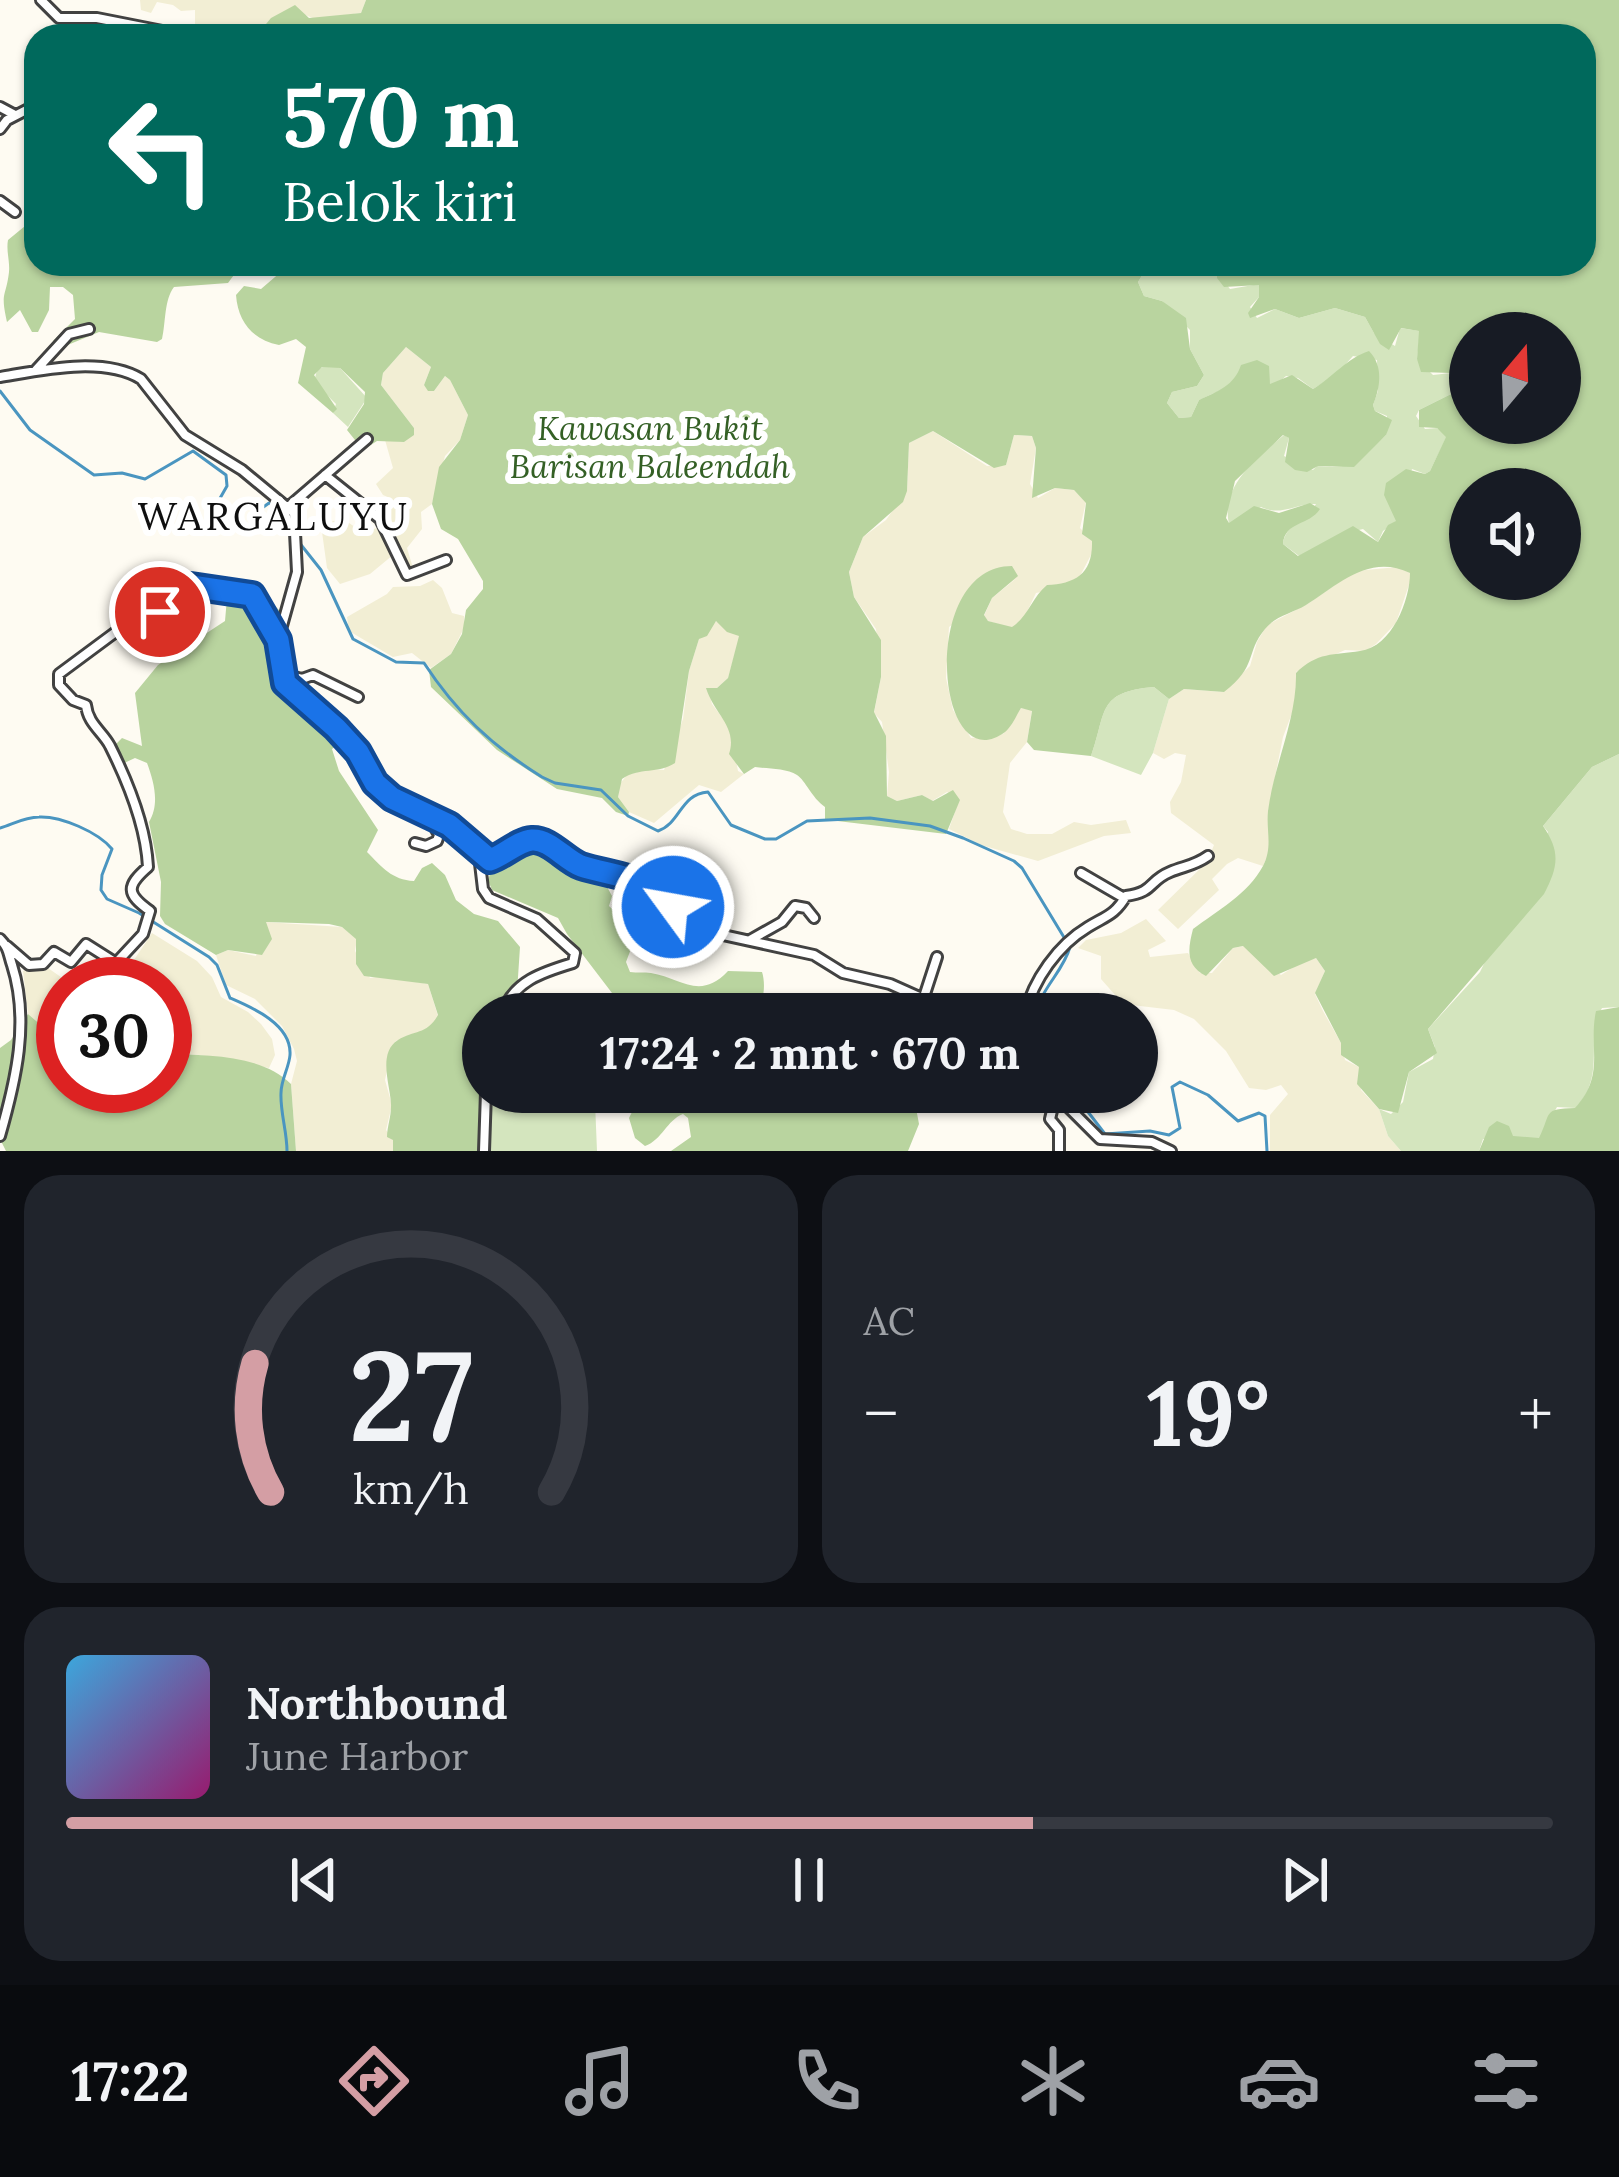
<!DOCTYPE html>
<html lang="id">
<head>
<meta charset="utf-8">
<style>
	:root { --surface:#171b24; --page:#20242c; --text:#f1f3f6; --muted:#9ea1a6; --line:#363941; --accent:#d49ea4 }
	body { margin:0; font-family:Lora,serif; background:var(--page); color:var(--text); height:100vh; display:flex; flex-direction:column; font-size:45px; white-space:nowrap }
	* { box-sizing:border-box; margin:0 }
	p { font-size:39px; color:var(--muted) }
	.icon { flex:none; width:66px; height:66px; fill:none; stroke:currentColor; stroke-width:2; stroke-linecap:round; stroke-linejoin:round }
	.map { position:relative; height:1151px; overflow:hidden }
	.details { display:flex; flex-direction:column; gap:24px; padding:24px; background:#0d0f14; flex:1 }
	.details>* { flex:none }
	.banner { position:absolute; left:24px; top:24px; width:1572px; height:252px; border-radius:36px; box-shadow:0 3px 9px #0004; background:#00695c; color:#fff; overflow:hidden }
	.needle { width:78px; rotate:19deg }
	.fabs { position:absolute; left:1449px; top:312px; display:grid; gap:24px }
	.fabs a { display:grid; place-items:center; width:132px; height:132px; border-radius:50%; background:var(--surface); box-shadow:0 3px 9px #0004; font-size:60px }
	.speed { position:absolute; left:36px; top:957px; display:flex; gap:24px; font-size:60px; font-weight:700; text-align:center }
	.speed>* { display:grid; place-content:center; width:156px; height:156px; border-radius:50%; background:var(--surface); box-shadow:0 3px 9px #0004; line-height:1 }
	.speed .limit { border:18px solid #d22; background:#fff; color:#111 }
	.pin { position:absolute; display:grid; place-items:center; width:102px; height:102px; color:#fff; margin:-51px; border:6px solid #fff; border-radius:50%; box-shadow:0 3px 12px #0007 }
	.me { position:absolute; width:132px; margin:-66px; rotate:302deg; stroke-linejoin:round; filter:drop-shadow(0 0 9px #0008) }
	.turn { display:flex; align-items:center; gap:42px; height:252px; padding:0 60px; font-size:54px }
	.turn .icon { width:156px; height:156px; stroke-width:2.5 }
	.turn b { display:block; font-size:84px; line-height:102px }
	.big { font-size:90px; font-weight:800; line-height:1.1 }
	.details .tile { flex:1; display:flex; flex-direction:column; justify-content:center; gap:18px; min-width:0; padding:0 42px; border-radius:36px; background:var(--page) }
	.details .dial { align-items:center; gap:0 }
	.dial svg { height:312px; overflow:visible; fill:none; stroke:var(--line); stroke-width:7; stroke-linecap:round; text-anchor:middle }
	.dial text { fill:var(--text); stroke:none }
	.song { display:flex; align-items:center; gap:36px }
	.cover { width:144px; height:144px; border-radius:18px; background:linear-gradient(135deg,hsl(200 70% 55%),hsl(320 70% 35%)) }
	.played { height:12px; border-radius:6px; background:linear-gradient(90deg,var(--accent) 65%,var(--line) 65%) }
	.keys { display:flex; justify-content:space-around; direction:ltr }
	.heat { display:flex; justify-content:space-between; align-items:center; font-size:66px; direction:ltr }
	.details .tiles { flex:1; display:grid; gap:24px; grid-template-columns:1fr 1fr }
	.tile:last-child { grid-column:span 2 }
	.trip { position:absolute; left:462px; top:993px; width:696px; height:120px; border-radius:60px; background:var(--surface); box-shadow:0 3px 9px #0004; font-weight:800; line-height:120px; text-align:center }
	.tab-bar { display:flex; height:192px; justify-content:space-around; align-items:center; background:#090b0e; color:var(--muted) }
	.tab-bar .icon { width:84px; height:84px }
	.tab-bar .active { color:var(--accent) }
	.tab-bar b { font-size:54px; color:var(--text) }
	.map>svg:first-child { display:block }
</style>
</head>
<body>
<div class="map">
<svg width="1619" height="1151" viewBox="0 0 1619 1151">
	<rect width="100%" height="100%" fill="#fefbf2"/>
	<!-- farmland -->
	<path fill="#f2eed4" d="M140,0H366L361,13L315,19L303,14L256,36L195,34V10L181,11L173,5L157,2L151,13L141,10Z
		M406,347L431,367L424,385L434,391L445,376L450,380L468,415L460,440L445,456L432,504L421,512L422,529L407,548L413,568L407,571L383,518L390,498L383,495L376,484L393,468L385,440L404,442L414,428L381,385L383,373Z
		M933,431L987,466L1006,465L1014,435L1032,436L1036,448L1030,484L1038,498L1055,488L1074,490L1086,502L1080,528L1092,540L1093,551L1080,576L1065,587L1036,593L1025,616L1012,628L988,621L984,616L992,598L1018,577L949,627L946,678L953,710L971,738L1003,734L1021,708L1032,710L1027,742L1010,763L1003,812L1011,829L1027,834H1052L1074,822L1091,825L1126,820L1131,833L1104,836L1038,861L981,845L949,829L959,800L947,792L932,801L922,795L897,801L887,796L889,772L882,722L874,713L881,677L876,629L854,597L849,572L863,537L886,520L907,490L909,443Z
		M333,521L341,524L346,521L364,533L379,527L393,555L370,574L340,584L327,568L322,532Z
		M1398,567L1410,573L1411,579L1396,623L1376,644L1365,651L1345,650L1296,672L1297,700L1283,737L1268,812L1272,846L1263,866L1238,858L1227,864L1212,879L1219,890L1178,929L1158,910L1207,862L1214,845L1171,813L1170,802L1181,782L1186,755L1175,753L1164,759L1153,753L1169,699L1184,689L1223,692L1250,666L1257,642L1267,625L1309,603L1355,571Z
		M433,580L442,588L452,613L464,616V628L451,654L431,668L412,653L393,657L349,631L347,617L387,594L393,587L420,586Z
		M716,621L740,636L728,678L717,688H708L712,704L730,728L738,771L744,774L721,792L699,785L654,823L629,812L618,797L619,785L627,775L648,769L664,770L683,719L689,671L699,639Z
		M1146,919L1166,941L1148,950L1150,957L1188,953L1200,973H1212L1233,948L1244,946L1281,975L1303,961L1316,958L1325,971L1315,994L1323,1011L1341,1043L1345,1060L1359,1067L1361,1090L1379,1109L1388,1136L1401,1151H1270V1115L1288,1094L1281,1085L1266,1090L1249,1088L1226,1051L1194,1019L1174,1010L1123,1004L1101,979V956L1078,948L1086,940L1121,933Z
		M265,922L342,927L357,939L355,951L370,978L382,976L428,984L438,1016L436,1022L426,1031L396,1041L392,1047L385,1080L392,1105L386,1130L393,1139V1151H296L291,1084L297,1061L294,1049L282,1026L255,999L226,985L216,955L228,950L256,956Z
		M152,933L197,961L212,977L221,997L248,1012L261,1024L272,1039L275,1055L269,1068L200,1055L165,1054V984H107L132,963Z
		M45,966L71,984H63V1044L28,1014L23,971Z"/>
	<!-- green -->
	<path fill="#d4e5be" d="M1149,264H1218L1216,271L1230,289L1259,284V297L1250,307L1257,318L1275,309L1299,318L1335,308L1365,317L1374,333L1395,346L1400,328L1420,331L1417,359L1433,375L1451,373L1461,379L1459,390L1419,410L1416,416L1425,429L1437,428L1447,436L1430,471L1425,474L1412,469L1397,521L1383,531L1378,542L1363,529L1343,534L1299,556L1283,544C1285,525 1305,521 1316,504C1295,503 1282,517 1261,507L1229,524C1220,486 1258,457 1284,435L1289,438L1284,456L1313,470L1317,466C1360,469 1356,462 1386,435L1387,416L1375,411L1373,405L1378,391L1377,360L1353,356L1336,375L1313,389L1298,378L1286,376L1276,385L1270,384L1268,378L1237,377L1225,388L1199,400L1191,417L1179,418L1167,403L1172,392L1197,386L1204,375L1190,349V330L1162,301L1144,296L1138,282Z
		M328,364L340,368L367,398L348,427L333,413L336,404L314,382L317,370Z
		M1154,687L1169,699L1153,753L1141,775L1091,756C1107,712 1096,692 1154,687Z
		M1619,754V1007L1602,1008C1584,1041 1607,1073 1576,1108L1557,1107L1540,1138L1483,1139L1479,1151H1401L1388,1136L1379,1109L1391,1114L1403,1102L1409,1072L1433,1059L1435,1047L1428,1029L1480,972L1548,832L1543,826L1592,767Z
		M490,1092H585L595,1102L597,1151H485Z"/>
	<!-- forest -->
	<path fill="#b9d49f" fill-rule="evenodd" d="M366,0H1619V754L1592,767L1543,826C1561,852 1558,867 1544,894L1428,1029L1437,1053L1409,1072L1398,1113L1379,1109L1357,1084L1359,1067L1341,1055V1043L1315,993L1325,971L1316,958L1274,976L1243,946L1233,948L1206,976C1185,965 1188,949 1193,929C1217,911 1248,894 1263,866C1273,846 1266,832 1268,811C1274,764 1297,719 1296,673C1317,652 1334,655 1360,651C1392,647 1410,600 1410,573C1369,553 1338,585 1306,605C1293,613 1275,616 1265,629C1245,653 1258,666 1224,692L1184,689L1169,699L1154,687C1096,692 1107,712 1091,756L1034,750L1027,742L1032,711L1021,708C1016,716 1012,726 1005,732C935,784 918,566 1012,566L1018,576L992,598L984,615L988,621L1012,627C1028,617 1032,597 1047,585C1075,584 1093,574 1092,541L1082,534L1086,503L1074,490L1055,488L1032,498L1036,448L1032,436L1014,435L1006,465L994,468L933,431L909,443L907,491L903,502L863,537L849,572L854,597L881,640V677L874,712L886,736L887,796L897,801L922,795L933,801L953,790L960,800L946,834L829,820L825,819V807C811,797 806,781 797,775C786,768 767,769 755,767L744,774L729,754C738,727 714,714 706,688H717L728,678L739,636L727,632L716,621L707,636L699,639L689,671L675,763C659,774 639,767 622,779L618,797L629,812L628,816L616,812L602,798L557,789L497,750L431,687L429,670L451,654L462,634L466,610L483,589V581L458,539L441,529L432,504L439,467L460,440L468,415L450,380L445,376L434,391H428L424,385L431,367L406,347L383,373L381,385L414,428V435L404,442L377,441L363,450L347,430L364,404L365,392L340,368L322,367L314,375L337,409L333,413L298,383L306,347L296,339L279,345C253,340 238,322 236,295L244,286L261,289L282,271L300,273L323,264H1149L1138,282L1144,296L1162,301L1186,318L1190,349L1204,375L1197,386L1172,392L1167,403L1179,418L1191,417L1199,400C1218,391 1234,386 1241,365L1257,360L1269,366L1270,384L1292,375L1313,389C1333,377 1347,358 1369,351C1384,366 1380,388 1373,405L1375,411L1392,420L1386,435L1354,467L1318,466L1307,472L1295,470L1285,462L1289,438L1283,435L1235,481L1226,518L1229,523L1254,506L1279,513L1310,503L1320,509C1309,526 1285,521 1283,544L1298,556L1353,526L1378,542L1388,525L1396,521L1384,495L1386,483L1406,469L1425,474L1430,471L1446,437L1437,428L1419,427V410L1459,390L1461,379L1451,373L1421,372L1417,359L1419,331L1401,328L1389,350L1380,344L1365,317L1335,308L1299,318L1275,309L1250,318L1248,313L1259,297V285L1224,287L1217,278V265L1584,264V36H256L271,18L295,5L309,18L361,13ZM1470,333H1560V423H1470ZM1470,489H1560V579H1470Z
		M36,217V264H242L228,283L174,287C164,300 166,322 162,339L157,342L99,332L58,349L53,347V341L75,319L73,295L63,287H50L49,310L38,332H32L20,310L7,322C0,291 6,298 9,272C10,261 6,251 8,240Z
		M247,585L255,586L280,611C268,701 293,685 343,741L332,749L339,771L378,830L367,852C382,867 392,880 414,881L422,868L432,863L445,875L456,900L474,914L498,921L520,947L516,1007L523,1014H483V1092H490L485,1151H393V1140L387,1137C387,1127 391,1117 391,1107C392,1089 376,1054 398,1040C414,1030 427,1035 438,1015L428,984L364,976L356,964V939L342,927L329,924L266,922L272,939L262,955L228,950L216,955L165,924L160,916L161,882L149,822C160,804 154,782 147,763L135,758L122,764L111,749L122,738L142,746L135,693L158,665L225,621L227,598Z
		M526,846L605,883L612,896L609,906L637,933L626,962L630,972C637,973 644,972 651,973C681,978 700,1001 728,971L762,972C766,984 764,1004 755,1014H628L567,934L558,918L492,890L488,880L492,868Z
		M1619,1007V1151H1479L1489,1127L1497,1121L1509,1126L1513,1136L1539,1138C1552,1112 1542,1109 1575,1108C1606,1074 1588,1048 1596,1011Z
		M28,1014L63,1044V1086H165V1054C205,1055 261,1054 291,1084L296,1151H6L0,1139V1048L11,1040Z
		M642,1092H913L919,1124L908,1151H671L691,1137L688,1118L683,1114C667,1120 662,1140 645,1146L635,1138L629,1118Z"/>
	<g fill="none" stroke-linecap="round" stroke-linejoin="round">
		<!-- stream -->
		<path stroke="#4a95c0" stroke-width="3" d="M0,391L30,430L94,475L122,473L145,479L193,451L226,475L227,486L215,507L219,516C231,523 251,532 262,522V508L269,503L290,516
			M298,541L321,570L353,639L396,662L424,663C456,712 492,746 542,777L555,783L601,790L628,816L658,831C681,823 680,794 708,792L731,825L765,839H776L807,821L870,818L930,826L963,838L1014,861L1022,868L1065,939
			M0,828C13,824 25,817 39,817C61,816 98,832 112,849L102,875L101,890L107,899L139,913L209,957L217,965L230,998C251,1007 292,1024 290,1055C289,1068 281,1079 281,1093C280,1112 287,1131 287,1151
			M1036,1014C1041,988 1063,972 1070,947
			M1066,1092L1085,1108L1105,1134L1150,1131L1169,1135L1180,1128L1172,1087L1180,1082L1208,1095L1238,1121L1259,1113L1265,1116L1267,1151"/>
		<!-- minor casing -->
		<g stroke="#424242" stroke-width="14">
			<path id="minor" d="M41,0L59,18H97L183,35
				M0,107L15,115
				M0,129L7,120L36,105
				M0,201L15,212
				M36,370L69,334L89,329
				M0,377C42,370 103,356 141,379L185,435L242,470L294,513L297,572L278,640L285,683L336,728L358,752L375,783L392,798L449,825L479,854L493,860L524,843L540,842L578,864L617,874L663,894L691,928L814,955L843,973L890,984L957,1014
				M325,475L380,519L407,575L446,560
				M287,508L367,439
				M282,674L302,679L313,675L358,697
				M415,843L426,846L437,841L439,835L430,818
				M479,855L483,889L489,898L537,919L575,953L573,963C543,972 513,981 502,1014
				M1081,873L1124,898
				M0,939C9,948 8,953 12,965C30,1021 16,1080 0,1136
				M750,940L782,922L795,906L806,908L814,918
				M7,946L29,965L43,964L54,952L71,962L86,944L116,963L143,934L150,911C126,894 126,886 148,867C146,826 129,784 110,746C102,731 88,724 86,705L73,700L59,685V674L117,631L128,638C150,620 172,605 191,586L252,595L278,638
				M923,1000L937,957
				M1007,1008H1026
				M1025,1014C1033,980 1058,945 1088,927C1106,916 1115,915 1126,896C1155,892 1148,881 1170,872C1184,866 1194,866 1208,856
				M1053,1092L1100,1139L1152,1142L1171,1151
				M1056,1094L1050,1119L1059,1130V1151
				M484,1151L486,1092"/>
		</g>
		<!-- minor -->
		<use href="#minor" stroke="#fff" stroke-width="8"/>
	</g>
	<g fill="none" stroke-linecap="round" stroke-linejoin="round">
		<!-- route casing -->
		<g stroke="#114b97" stroke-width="30">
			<path id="route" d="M160,612L175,605L191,586L252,595L278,640L285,683L336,728L358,752L375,783L392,798L449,825L490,860C503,856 518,841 532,840C550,839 565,860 581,866C612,876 654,877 673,907"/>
		</g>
		<!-- route -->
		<use href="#route" stroke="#1a73e8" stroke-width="21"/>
	</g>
	<g text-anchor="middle" stroke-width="12" stroke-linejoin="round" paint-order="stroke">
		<!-- park labels -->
		<g font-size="33" font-style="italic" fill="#346025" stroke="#fff">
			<text x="650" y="440">Kawasan Bukit<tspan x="650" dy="38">Barisan Baleendah</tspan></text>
		</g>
		<!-- quarter labels -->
		<g font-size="39" letter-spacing="3" fill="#0f0f0f" stroke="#fff">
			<text x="274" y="530">WARGALUYU</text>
		</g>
	</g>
</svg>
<div class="fabs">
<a><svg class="needle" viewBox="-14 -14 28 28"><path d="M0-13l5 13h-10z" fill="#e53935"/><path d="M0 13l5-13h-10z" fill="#9ea1a6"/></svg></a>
<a><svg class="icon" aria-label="sound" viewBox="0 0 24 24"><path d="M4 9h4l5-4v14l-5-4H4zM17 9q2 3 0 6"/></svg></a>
</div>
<div class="speed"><div class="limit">30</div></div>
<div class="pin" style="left:160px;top:612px;background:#d93025"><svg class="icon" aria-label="arrive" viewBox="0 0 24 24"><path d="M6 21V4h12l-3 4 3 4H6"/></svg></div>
<svg class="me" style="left:673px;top:907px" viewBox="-20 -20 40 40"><circle r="17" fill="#1a73e8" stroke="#fff" stroke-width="3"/><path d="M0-11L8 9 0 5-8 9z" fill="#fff"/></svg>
<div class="trip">17:24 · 2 mnt · 670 m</div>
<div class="banner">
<div class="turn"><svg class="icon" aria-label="left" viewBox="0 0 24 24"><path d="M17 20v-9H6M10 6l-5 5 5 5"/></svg><div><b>570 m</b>Belok kiri</div></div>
</div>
</div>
<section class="details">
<div class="tiles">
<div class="tile dial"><svg viewBox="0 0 100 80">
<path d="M14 69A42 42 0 1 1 86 69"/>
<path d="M14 69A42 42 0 0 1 10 36" stroke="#d49ea4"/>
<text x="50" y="56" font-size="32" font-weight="700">27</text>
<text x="50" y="72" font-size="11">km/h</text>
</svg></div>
<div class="tile"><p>AC</p>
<div class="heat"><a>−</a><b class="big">19°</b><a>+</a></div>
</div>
<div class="tile">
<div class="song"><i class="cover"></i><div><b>Northbound</b><p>June Harbor</p></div></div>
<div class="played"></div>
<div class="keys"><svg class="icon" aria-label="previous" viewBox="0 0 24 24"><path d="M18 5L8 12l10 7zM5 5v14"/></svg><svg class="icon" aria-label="pause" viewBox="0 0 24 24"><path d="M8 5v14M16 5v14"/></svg><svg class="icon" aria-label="next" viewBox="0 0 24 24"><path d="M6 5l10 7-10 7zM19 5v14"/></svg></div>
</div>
</div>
</section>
<nav class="tab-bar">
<b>17:22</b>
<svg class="icon active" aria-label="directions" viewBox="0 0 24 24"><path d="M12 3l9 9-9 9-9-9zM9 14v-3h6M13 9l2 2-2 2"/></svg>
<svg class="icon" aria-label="music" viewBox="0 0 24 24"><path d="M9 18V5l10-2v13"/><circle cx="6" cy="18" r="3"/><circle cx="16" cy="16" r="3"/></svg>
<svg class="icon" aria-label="phone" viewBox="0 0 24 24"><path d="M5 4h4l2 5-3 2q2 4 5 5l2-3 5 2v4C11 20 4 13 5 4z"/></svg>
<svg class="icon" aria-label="climate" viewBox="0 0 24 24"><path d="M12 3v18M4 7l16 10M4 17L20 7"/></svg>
<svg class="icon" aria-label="car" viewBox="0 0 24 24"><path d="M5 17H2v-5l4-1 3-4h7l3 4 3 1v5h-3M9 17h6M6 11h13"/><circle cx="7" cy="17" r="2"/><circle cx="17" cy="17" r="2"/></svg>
<svg class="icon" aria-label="filters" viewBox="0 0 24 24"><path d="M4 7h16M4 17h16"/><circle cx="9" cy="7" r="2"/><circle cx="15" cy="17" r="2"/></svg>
</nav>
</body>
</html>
